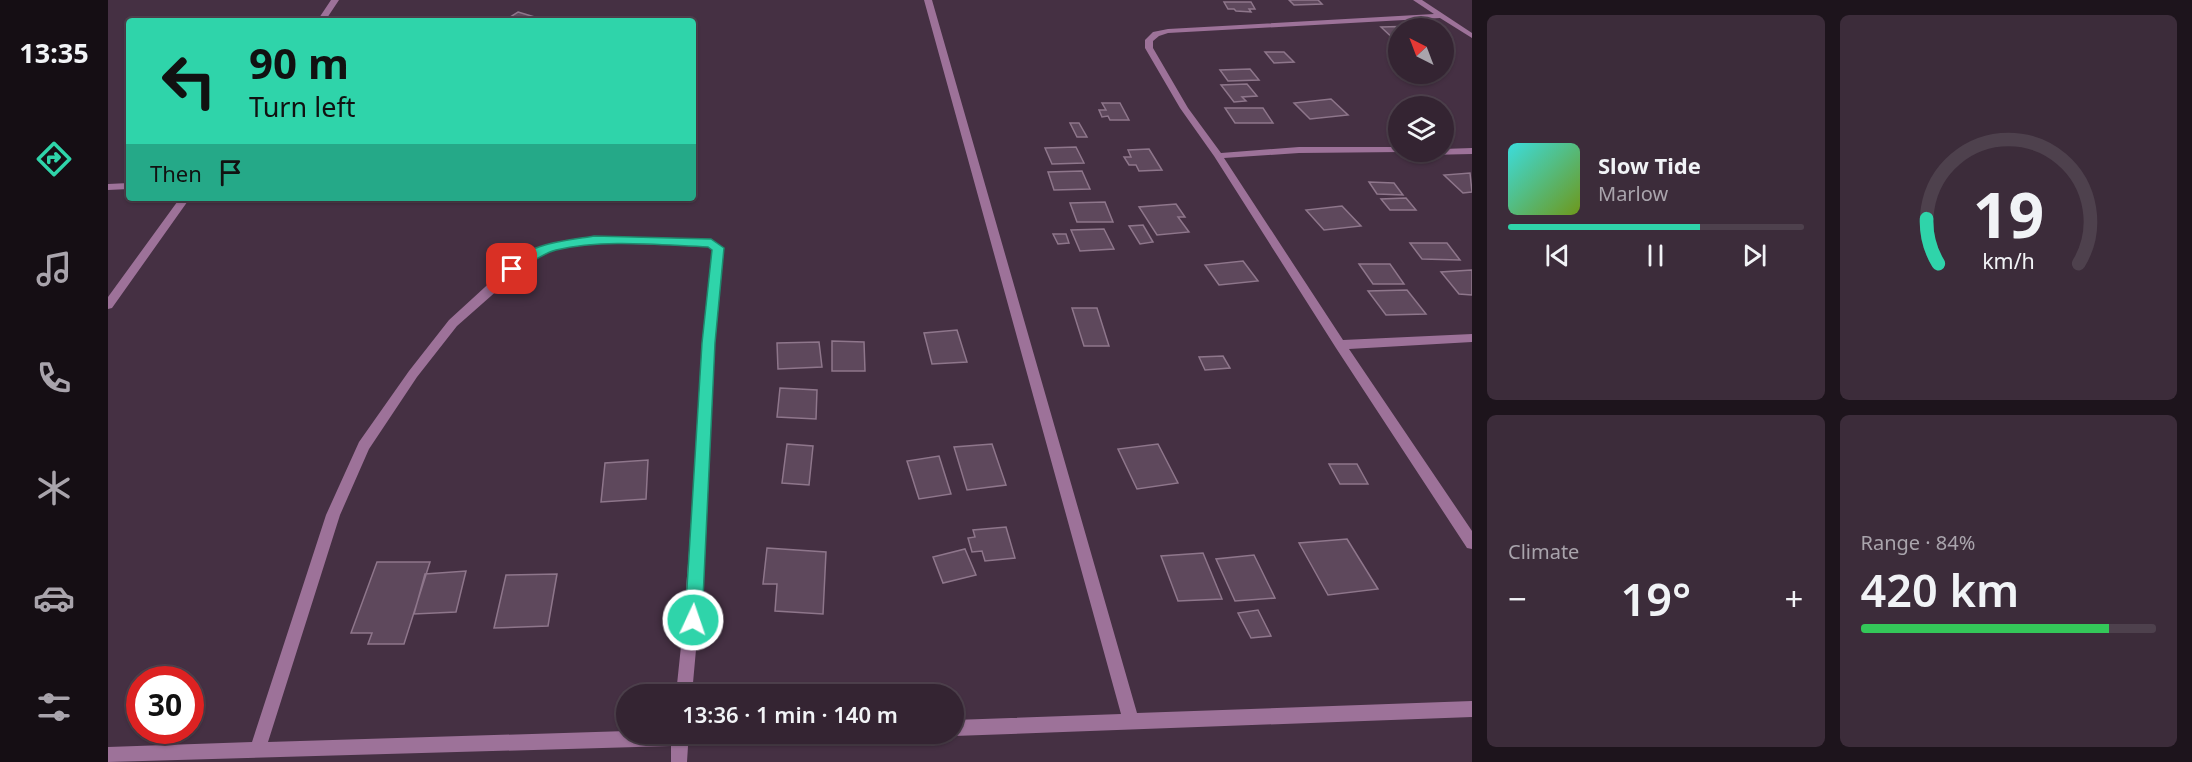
<!DOCTYPE html>
<html lang="en">
<head>
<meta charset="utf-8">
<style>
	:root { --surface:#342432; --page:#3c2c3a; --text:#f1f3f6; --muted:#a9a4ac; --line:#4e414d; --accent:#2fd4aa }
	body { margin:0; font-family:"Noto Sans",sans-serif; background:var(--page); color:var(--text); height:100vh; display:flex; flex-direction:column; font-size:22px; white-space:nowrap }
	* { box-sizing:border-box; margin:0 }
	p { font-size:20px; color:var(--muted) }
	.icon { flex:none; width:33px; height:33px; fill:none; stroke:currentColor; stroke-width:2; stroke-linecap:round; stroke-linejoin:round }
	.map { position:relative; flex:1; overflow:hidden }
	.panel { display:flex; flex-direction:column; gap:15px; padding:15px; background:#1d141c; width:720px }
	.panel>* { flex:none }
	.hud { position:absolute; left:18px; top:18px; width:570px; height:183px; border-radius:6px; box-shadow:0 2px 4px #0004,0 0 0 2px var(--line); background:#2fd4aa; color:#111; overflow:hidden }
	.needle { width:39px; rotate:318deg }
	.buttons { position:absolute; left:1280px; top:18px; display:grid; gap:12px }
	.buttons a { display:grid; place-items:center; width:66px; height:66px; border-radius:50%; background:var(--surface); box-shadow:0 2px 4px #0004,0 0 0 2px var(--line); font-size:30px }
	.speed { position:absolute; left:18px; top:666px; display:flex; gap:12px; font-size:30px; font-weight:700; text-align:center }
	.speed>* { display:grid; place-content:center; width:78px; height:78px; border-radius:50%; background:var(--surface); box-shadow:0 2px 4px #0004,0 0 0 2px var(--line); line-height:1 }
	.speed .limit { border:9px solid #d22; background:#fff; color:#111 }
	.pin { position:absolute; display:grid; place-items:center; width:51px; height:51px; color:#fff; margin:-26px; border-radius:12px; box-shadow:0 3px 9px #0006 }
	.me { position:absolute; width:66px; margin:-33px; rotate:3deg; stroke-linejoin:round; filter:drop-shadow(0 0 4px #0008) }
	.turn { display:flex; align-items:center; gap:21px; height:126px; padding:0 24px; font-size:27px }
	.turn .icon { width:78px; height:78px; stroke-width:2.5 }
	.turn b { display:block; font-size:42px; line-height:51px }
	.then { display:flex; align-items:center; height:57px; padding:0 24px; background:#0003; gap:12px; font-size:22px }
	.big { font-size:45px; font-weight:600; line-height:1.1 }
	.panel .tile { flex:1; display:flex; flex-direction:column; justify-content:center; gap:9px; min-width:0; padding:0 21px; border-radius:9px; background:var(--page) }
	.panel .dial { align-items:center; gap:0 }
	.dial svg { height:156px; overflow:visible; fill:none; stroke:var(--line); stroke-width:7; stroke-linecap:round; text-anchor:middle }
	.dial text { fill:var(--text); stroke:none }
	.song { display:flex; align-items:center; gap:18px }
	.cover { width:72px; height:72px; border-radius:9px; background:linear-gradient(135deg,hsl(180 70% 55%),hsl(80 70% 35%)) }
	.played { height:6px; border-radius:3px; background:linear-gradient(90deg,var(--accent) 65%,var(--line) 65%) }
	.keys { display:flex; justify-content:space-around; direction:ltr }
	.heat { display:flex; justify-content:space-between; align-items:center; font-size:33px; direction:ltr }
	.charge { height:9px; border-radius:4px; background:linear-gradient(90deg,#34c759 84%,var(--line) 0) }
	.panel .tiles { flex:1; display:grid; gap:15px; grid-template-columns:repeat(2,1fr) }
	.trip { position:absolute; left:508px; top:684px; width:348px; height:60px; border-radius:30px; background:var(--surface); box-shadow:0 2px 4px #0004,0 0 0 2px var(--line); font-weight:600; line-height:60px; text-align:center }
	main { display:flex; flex:1; min-height:0 }
	.dock { display:flex; flex-direction:column; width:108px; justify-content:space-around; align-items:center; background:#150e14; color:var(--muted) }
	.dock .icon { width:42px; height:42px }
	.dock .active { color:var(--accent) }
	.dock b { font-size:27px; color:var(--text) }
	.map>svg:first-child { display:block }
</style>
</head>
<body>
<main>
<nav class="dock">
<b>13:35</b>
<svg class="icon active" aria-label="directions" viewBox="0 0 24 24"><path d="M12 3l9 9-9 9-9-9zM9 14v-3h6M13 9l2 2-2 2"/></svg>
<svg class="icon" aria-label="music" viewBox="0 0 24 24"><path d="M9 18V5l10-2v13"/><circle cx="6" cy="18" r="3"/><circle cx="16" cy="16" r="3"/></svg>
<svg class="icon" aria-label="phone" viewBox="0 0 24 24"><path d="M5 4h4l2 5-3 2q2 4 5 5l2-3 5 2v4C11 20 4 13 5 4z"/></svg>
<svg class="icon" aria-label="climate" viewBox="0 0 24 24"><path d="M12 3v18M4 7l16 10M4 17L20 7"/></svg>
<svg class="icon" aria-label="car" viewBox="0 0 24 24"><path d="M5 17H2v-5l4-1 3-4h7l3 4 3 1v5h-3M9 17h6M6 11h13"/><circle cx="7" cy="17" r="2"/><circle cx="17" cy="17" r="2"/></svg>
<svg class="icon" aria-label="filters" viewBox="0 0 24 24"><path d="M4 7h16M4 17h16"/><circle cx="9" cy="7" r="2"/><circle cx="15" cy="17" r="2"/></svg>
</nav>
<div class="map">
<svg width="1364" height="762" viewBox="0 0 1364 762">
	<rect width="100%" height="100%" fill="#453043"/>
	<!-- building -->
	<path fill="#5e485c" stroke="#8e768b" stroke-width="1.5" d="M1181,0H1210L1214,4L1186,5Z
		M1116,2H1143L1147,9H1141L1143,12L1128,11L1126,9H1120Z
		M410,12L440,21H396Z
		M1314,26L1317,28H1290V43L1273,27Z
		M1157,52H1176L1186,62L1166,63Z
		M1142,69L1151,80L1120,81L1112,70Z
		M1139,84L1149,96L1134,97L1138,101L1126,102L1113,85Z
		M1223,99L1240,115L1202,119L1186,103Z
		M994,103H1012L1021,120H1002L1000,116L994,117L991,110H998Z
		M1117,108H1155L1165,123H1127Z
		M962,123H971L979,137H969Z
		M968,147L976,163L944,164L937,148Z
		M1041,149L1054,170L1031,171L1028,165H1021L1016,157H1023L1020,150Z
		M974,171L982,189L946,190L940,172Z
		M1362,173L1364,192L1355,193L1336,175Z
		M1261,182L1286,183L1295,195L1269,194Z
		M1298,198L1308,210H1282L1273,199Z
		M997,202L1005,222H969L962,203Z
		M1068,204L1077,217H1070L1081,232L1049,235L1031,207Z
		M1234,206L1253,226L1216,230L1198,210Z
		M1035,225L1045,242L1032,244L1021,226Z
		M996,229L1006,249L972,251L963,230Z
		M945,234H958L961,243L950,244Z
		M1302,243H1339L1352,260L1314,259Z
		M1135,261L1150,281L1111,285L1097,265Z
		M1251,264H1282L1296,284H1265Z
		M1364,270V295L1351,294L1333,272Z
		M1299,290L1318,314L1278,315L1260,291Z
		M964,308H989L1001,346H976Z
		M849,330L859,362L824,364L816,333Z
		M724,341L756,342L757,371H724Z
		M711,342L714,367L670,369L669,343Z
		M1115,356L1122,368L1097,370L1091,357Z
		M672,388L709,390L708,419L669,417Z
		M679,444L705,446L701,485L674,483Z
		M884,444L898,485L859,490L846,447Z
		M1050,444L1070,483L1029,489L1010,449Z
		M831,456L843,494L811,499L799,461Z
		M540,460L538,499L493,502L497,463Z
		M1221,464H1249L1260,484H1232Z
		M898,527L907,558L877,561L874,551L864,552L860,538L867,537L865,530Z
		M1239,539L1270,589L1220,595L1191,543Z
		M659,548L718,552L715,614L667,611L669,584H655Z
		M857,549L868,575L835,583L825,557Z
		M1095,553L1114,599L1070,601L1053,556Z
		M1146,555L1167,598L1127,601L1108,559Z
		M269,562H322L296,644H260L264,633H243Z
		M358,571L348,612L306,614L317,574Z
		M449,574L440,626L386,628L398,575Z
		M1150,610L1163,636L1143,638L1130,613Z"/>
	<g fill="none" stroke-linecap="round" stroke-linejoin="round">
		<!-- street -->
		<path fill="#9d7299" fill-rule="evenodd" d="M223,0H231L217,21H209Z
			M816,0H824L1029,713L1364,701V717L846,736L840,734H846V720L1013,714Z
			M1305,0H1314L1364,33V38L1332,18L1060,33L1051,36L1045,41V48L1080,108L1113,153L1191,147H1290V152H1294L1191,153L1116,158L1235,340L1364,334V342L1241,349L1364,531V549L1359,548L1228,348L1106,156L1072,108L1037,48V40L1045,32L1060,29L1326,14Z
			M1364,148V154L1319,155L1314,152H1335V149Z
			M21,183V189L0,190V184Z
			M72,198H82L4,308L0,309V297Z
			M486,237L603,240L615,248L605,359L594,583L584,694H568C585,546 588,397 605,249L601,246L486,243L446,250L426,258L349,326L309,377L261,449L232,515L160,742L519,731V734H710L708,740L702,742L580,746L579,762H563V746L0,762V747L144,742L218,515L251,442L301,371L341,320L400,266L418,252L445,243Z"/>
	</g>
	<!-- route -->
	<path fill="#2fd4aa" stroke="#1f8a6e" stroke-width="1.5" d="M486,236L603,239L616,248L607,343L594,620L591,626L585,628L579,626L577,620L594,343L604,250L600,247C550,245 497,239 448,250C429,255 419,268 404,273L398,269C417,243 457,241 486,236Z"/>
</svg>
<div class="buttons">
<a><svg class="needle" viewBox="-14 -14 28 28"><path d="M0-13l5 13h-10z" fill="#e53935"/><path d="M0 13l5-13h-10z" fill="#a9a4ac"/></svg></a>
<a><svg class="icon" aria-label="layers" viewBox="0 0 24 24"><path d="M12 4l9 5-9 5-9-5zM3 14l9 5 9-5"/></svg></a>
</div>
<div class="speed"><div class="limit">30</div></div>
<div class="pin" style="left:404px;top:269px;background:#d93025"><svg class="icon" aria-label="arrive" viewBox="0 0 24 24"><path d="M6 21V4h12l-3 4 3 4H6"/></svg></div>
<svg class="me" style="left:585px;top:620px" viewBox="-20 -20 40 40"><circle r="17" fill="#2fd4aa" stroke="#fff" stroke-width="3"/><path d="M0-11L8 9 0 5-8 9z" fill="#fff"/></svg>
<div class="trip">13:36 · 1 min · 140 m</div>
<div class="hud">
<div class="turn"><svg class="icon" aria-label="left" viewBox="0 0 24 24"><path d="M17 20v-9H6M10 6l-5 5 5 5"/></svg><div><b>90 m</b>Turn left</div></div>
<div class="then">Then<svg class="icon" aria-label="arrive" viewBox="0 0 24 24"><path d="M6 21V4h12l-3 4 3 4H6"/></svg></div>
</div>
</div>
<section class="panel">
<div class="tiles">
<div class="tile">
<div class="song"><i class="cover"></i><div><b>Slow Tide</b><p>Marlow</p></div></div>
<div class="played"></div>
<div class="keys"><svg class="icon" aria-label="previous" viewBox="0 0 24 24"><path d="M18 5L8 12l10 7zM5 5v14"/></svg><svg class="icon" aria-label="pause" viewBox="0 0 24 24"><path d="M8 5v14M16 5v14"/></svg><svg class="icon" aria-label="next" viewBox="0 0 24 24"><path d="M6 5l10 7-10 7zM19 5v14"/></svg></div>
</div>
<div class="tile dial"><svg viewBox="0 0 100 80">
<path d="M14 69A42 42 0 1 1 86 69"/>
<path d="M14 69A42 42 0 0 1 8 46" stroke="#2fd4aa"/>
<text x="50" y="56" font-size="32" font-weight="700">19</text>
<text x="50" y="72" font-size="11">km/h</text>
</svg></div>
<div class="tile"><p>Climate</p>
<div class="heat"><a>−</a><b class="big">19°</b><a>+</a></div>
</div>
<div class="tile"><p>Range · 84%</p><b class="big">420 km</b><div class="charge"></div></div>
</div>
</section>
</main>
</body>
</html>
